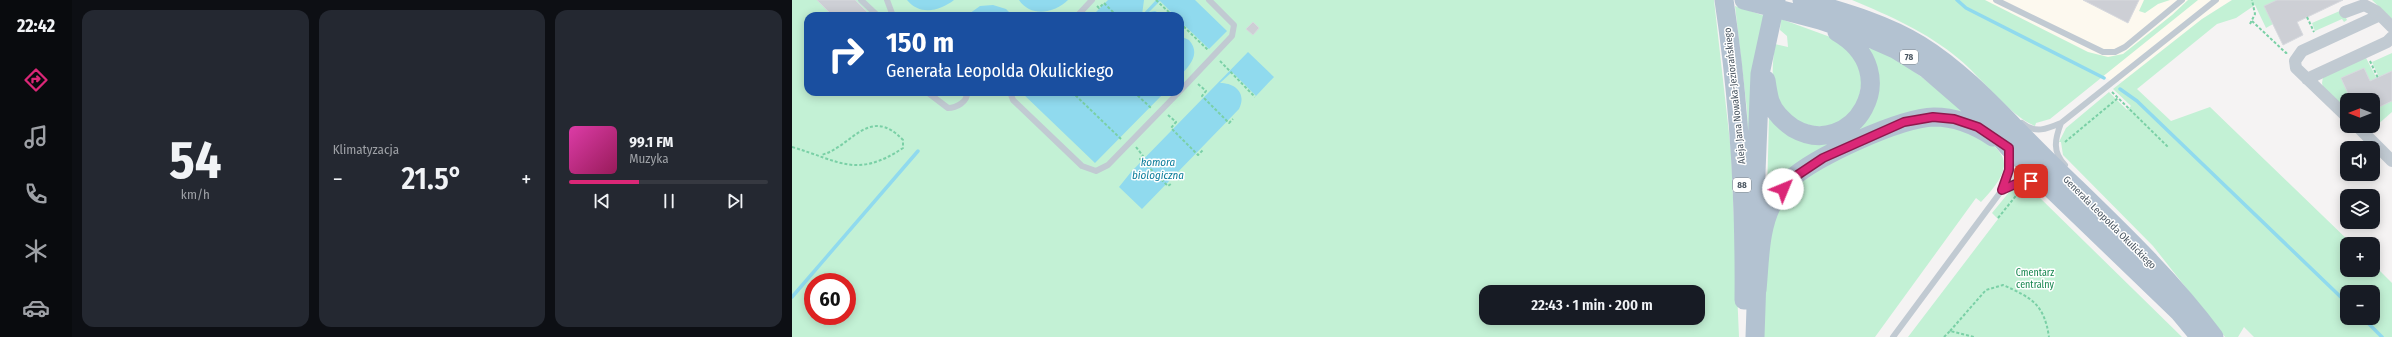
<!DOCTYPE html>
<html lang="pl">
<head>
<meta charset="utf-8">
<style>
	:root { --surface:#171b24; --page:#242831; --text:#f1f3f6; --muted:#9ea1a6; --line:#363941; --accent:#db2777 }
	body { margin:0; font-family:"Fira Sans Condensed",sans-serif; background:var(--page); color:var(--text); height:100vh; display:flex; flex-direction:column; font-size:15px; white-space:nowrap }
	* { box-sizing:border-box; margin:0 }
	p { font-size:13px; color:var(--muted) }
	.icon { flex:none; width:22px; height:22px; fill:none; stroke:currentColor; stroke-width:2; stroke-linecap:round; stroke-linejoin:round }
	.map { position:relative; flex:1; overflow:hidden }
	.panel { display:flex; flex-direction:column; gap:10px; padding:10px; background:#0d0f14; width:720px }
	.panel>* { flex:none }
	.hud { position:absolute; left:12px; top:12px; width:380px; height:84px; border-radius:12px; box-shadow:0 2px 10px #0003; background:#1a4fa0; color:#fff; overflow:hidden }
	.needle { width:26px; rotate:270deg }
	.controls { position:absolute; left:1548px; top:93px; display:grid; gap:8px }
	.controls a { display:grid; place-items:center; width:40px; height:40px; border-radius:8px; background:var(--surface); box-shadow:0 2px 10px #0003; font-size:20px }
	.speed { position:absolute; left:12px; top:273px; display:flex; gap:8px; font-size:20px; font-weight:700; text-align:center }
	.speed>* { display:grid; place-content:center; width:52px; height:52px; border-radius:50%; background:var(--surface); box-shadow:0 2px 10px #0003; line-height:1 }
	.speed .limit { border:6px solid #d22; background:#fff; color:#111 }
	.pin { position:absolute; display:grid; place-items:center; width:34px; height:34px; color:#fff; margin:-17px; border-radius:8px; box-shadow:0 2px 6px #0006 }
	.me { position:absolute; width:44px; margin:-22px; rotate:45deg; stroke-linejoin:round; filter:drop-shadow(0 0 3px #0008) }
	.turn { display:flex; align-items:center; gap:14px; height:84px; padding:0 16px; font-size:18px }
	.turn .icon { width:52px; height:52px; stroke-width:2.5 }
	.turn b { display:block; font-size:28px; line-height:34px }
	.big { font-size:30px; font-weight:600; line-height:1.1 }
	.panel .tile { flex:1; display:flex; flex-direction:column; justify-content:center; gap:6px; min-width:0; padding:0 14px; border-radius:12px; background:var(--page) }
	.panel .dial { align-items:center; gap:0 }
	.dial b { font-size:52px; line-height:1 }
	.song { display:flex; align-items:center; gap:12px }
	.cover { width:48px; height:48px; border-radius:6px; background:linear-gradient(135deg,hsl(320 70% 55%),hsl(330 70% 35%)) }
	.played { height:4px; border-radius:2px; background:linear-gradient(90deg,var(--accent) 35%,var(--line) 35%) }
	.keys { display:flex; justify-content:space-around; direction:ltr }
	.heat { display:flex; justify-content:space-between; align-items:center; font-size:22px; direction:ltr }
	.panel .tiles { flex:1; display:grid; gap:10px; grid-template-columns:repeat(3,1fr) }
	.trip { position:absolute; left:687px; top:285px; width:226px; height:40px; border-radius:12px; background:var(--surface); box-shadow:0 2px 10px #0003; font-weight:600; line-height:40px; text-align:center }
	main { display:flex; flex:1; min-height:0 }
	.menu { display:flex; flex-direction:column; width:72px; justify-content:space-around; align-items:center; background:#090b0e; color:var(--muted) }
	.menu .icon { width:28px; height:28px }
	.menu .selected { color:var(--accent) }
	.menu b { font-size:18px; color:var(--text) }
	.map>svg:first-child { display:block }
</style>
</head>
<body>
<main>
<nav class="menu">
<b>22:42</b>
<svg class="icon selected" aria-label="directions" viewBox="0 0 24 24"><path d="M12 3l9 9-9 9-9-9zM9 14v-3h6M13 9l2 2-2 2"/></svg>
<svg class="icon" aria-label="music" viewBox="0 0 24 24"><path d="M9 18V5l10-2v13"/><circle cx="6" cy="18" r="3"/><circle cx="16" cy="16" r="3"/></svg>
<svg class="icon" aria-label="phone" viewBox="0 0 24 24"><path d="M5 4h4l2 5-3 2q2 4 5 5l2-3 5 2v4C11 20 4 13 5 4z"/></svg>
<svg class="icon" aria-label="climate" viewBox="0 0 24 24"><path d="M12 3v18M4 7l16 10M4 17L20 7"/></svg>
<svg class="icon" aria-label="car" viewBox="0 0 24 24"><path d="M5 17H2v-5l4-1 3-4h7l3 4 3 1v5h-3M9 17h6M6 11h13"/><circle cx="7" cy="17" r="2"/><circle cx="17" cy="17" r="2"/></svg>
</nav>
<section class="panel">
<div class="tiles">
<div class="tile dial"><b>54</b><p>km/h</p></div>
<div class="tile"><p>Klimatyzacja</p>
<div class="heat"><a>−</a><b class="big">21.5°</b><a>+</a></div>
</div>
<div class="tile">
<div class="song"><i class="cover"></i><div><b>99.1 FM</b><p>Muzyka</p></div></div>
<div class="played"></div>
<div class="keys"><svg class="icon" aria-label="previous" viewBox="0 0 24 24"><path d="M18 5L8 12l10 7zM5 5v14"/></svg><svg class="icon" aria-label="pause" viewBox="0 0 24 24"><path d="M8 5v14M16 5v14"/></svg><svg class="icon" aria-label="next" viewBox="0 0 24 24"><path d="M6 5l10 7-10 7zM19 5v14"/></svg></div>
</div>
</div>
</section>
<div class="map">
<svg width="1600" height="337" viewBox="0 0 1600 337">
	<rect width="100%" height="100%" fill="#f5f3f3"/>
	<!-- commercial -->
	<path fill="#fdf9ef" d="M1165,0H1440L1410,19L1331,81H1320Z"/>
	<!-- green -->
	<path fill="#c3f1d5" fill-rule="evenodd" d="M0,0H922L939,151L947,337H0ZM16,16H388V92H16ZM21,282H55V316H21ZM694,292H906V318H694Z
		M1060,0H1193L1296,52L1316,57L1331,54L1380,15L1396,0H1406L1258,119L1244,123L1243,126C1218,116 1189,77 1167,59C1135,32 1098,16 1060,0Z
		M1352,0H1378L1366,4L1353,13L1347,11Z
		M1440,0H1485L1481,24L1474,28L1463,5L1444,18L1425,24L1345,89L1379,121L1418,107L1560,244H1555V270H1581V264L1600,283V337H1462L1452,327L1446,337H1433L1361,246L1271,155L1269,142H1267L1274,128L1317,92L1335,110L1339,106L1321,89L1410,19ZM1555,292H1581V318H1555Z
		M1580,0H1600V19Z
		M943,6L973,16L958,199L955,110Z
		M1550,10L1555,20L1552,22L1550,19L1523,31L1520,23Z
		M989,19L1041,38L1062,53L1073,84C1069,92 1065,107 1058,114C1034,138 992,125 983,93C979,78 981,59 983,44L996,47L995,36L988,30Z
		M1075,48C1100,48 1153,96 1173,113H1133L975,196L977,116L988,128L1062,130Z
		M1600,53V71L1587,77L1580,62Z
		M1573,56L1585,79L1578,82L1572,68L1549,78L1559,100H1555V110L1531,87L1530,83L1531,77Z
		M1600,101V112L1584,126L1581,124V110Z
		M1134,125C1141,126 1151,124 1158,126C1176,131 1214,144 1212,166C1210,180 1198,192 1189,202L1184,198L1083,337H971L976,222L989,197L1024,169L1096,135Z
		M1228,186L1247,187L1252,192L1247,197L1390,337H1116L1206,219L1200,213L1218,191Z"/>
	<!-- water -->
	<path fill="#90daee" d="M115,0H162C148,11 128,16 115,0Z
		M227,0H276C263,13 239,18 227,0Z
		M316,0H352L350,15L364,0H403L435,31L417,49L393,26L388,30L391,24L388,20V16H383L368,1L357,12L363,11L373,16H300Z
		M201,5L214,9L221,16H174L188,6Z
		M388,36L397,40C409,54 398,65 388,76Z
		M456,52L482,77L464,96L440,72L428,83C443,83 455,93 447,109L350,209L327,187L339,172Z
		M229,92H373L303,163Z"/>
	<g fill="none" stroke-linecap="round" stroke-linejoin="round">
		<!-- stream -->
		<path stroke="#90daee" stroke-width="3.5" d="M1165,0L1174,8L1312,78
			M1328,89L1345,101L1555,303
			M0,297L126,151
			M1571,318L1590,337"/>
	</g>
	<!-- building -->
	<path fill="#cdcfd5" stroke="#d7d9de" d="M25,0H63L79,16H41Z
		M1291,0H1347L1336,23Z
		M1485,0H1551L1505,22L1511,35L1491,45L1472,6Z
		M461,22L467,28L461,35L454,29Z
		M1572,68L1578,81L1600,71V101L1581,110V100H1559L1549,78Z"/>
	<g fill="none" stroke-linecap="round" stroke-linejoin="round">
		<!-- path -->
		<path stroke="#7ad0a6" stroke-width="2" stroke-dasharray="3 2" stroke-linecap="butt" d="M364,0L381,16
			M305,6L307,8L312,3L325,16
			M1515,17L1522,32
			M1460,21L1494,53L1496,52
			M388,23L416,50
			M1458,24L1463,14L1460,0
			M428,61L463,97
			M1578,61L1586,78
			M406,84L414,91L410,96L437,123L441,119
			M280,92L329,139
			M342,92L359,108L360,107
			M1320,92L1376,147
			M376,115L384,122L379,128L406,155L411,150
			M1273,142L1326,98
			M0,147C48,161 64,179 111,148V140C77,104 59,148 29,155
			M344,147L351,156L348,159L376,186L380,183
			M1206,218L1227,192L1241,191
			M1158,331L1194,290L1211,285C1240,298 1252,304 1257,337
			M1152,337L1158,331L1182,337"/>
		<!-- lane -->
		<path stroke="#c1cad2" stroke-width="6" d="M69,0L86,16
			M95,0L101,16
			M1204,0L1311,52H1323L1333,47L1390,0
			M285,16L300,0
			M388,91L440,36L442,25L417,0
			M135,92L156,108C164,108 176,102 175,92
			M218,92L221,100L290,166L304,171L316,165L387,92
			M1230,123C1243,134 1255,129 1269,123L1424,0
			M1269,123C1263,139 1260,152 1273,165
			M1210,190L1228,182L1245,180
			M1101,337L1210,190L1217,170V154"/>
		<!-- street -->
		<path stroke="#c1cad2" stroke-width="12" d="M1553,12L1572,5L1584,11L1600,27
			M1515,79L1595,42L1600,37
			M1555,117L1504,68L1503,61L1510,51L1588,15
			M1565,126L1600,161"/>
		<!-- primary -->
		<path stroke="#b3c2d1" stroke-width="19" d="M932,0C947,99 953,199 952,300
			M952,0L1028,20L1069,34L1103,49L1135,69L1187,114L1217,148L1387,312L1408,337
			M1010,0C1051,12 1092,23 1128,45C1175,74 1213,119 1252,157C1311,215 1373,271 1422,337
			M974,80C975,87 976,94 978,101C982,113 991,121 1001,128C1060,162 1116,73 1045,32
			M964,234V172L968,74L984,0
			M965,290C968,259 967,226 983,199C987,193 993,185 998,180C1022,157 1108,118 1142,117C1164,117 1183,125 1201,137
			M963,337L965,278"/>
	</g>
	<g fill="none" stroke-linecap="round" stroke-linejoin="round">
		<!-- route casing -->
		<g stroke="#8e194d" stroke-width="10">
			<path id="route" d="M991,189L998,180L1031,158L1112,122L1141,117L1162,119L1186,127L1217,148V170L1210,190L1228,182L1239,181"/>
		</g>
		<!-- route -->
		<use href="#route" stroke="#db2777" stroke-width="7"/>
	</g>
	<g text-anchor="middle" stroke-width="3" stroke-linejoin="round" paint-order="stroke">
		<!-- shield labels -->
		<g fill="#fff" stroke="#808990" stroke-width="1">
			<rect x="1108" y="50" width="18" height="14" rx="3"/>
			<rect x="941" y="178" width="18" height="14" rx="3"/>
		</g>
		<g font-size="9" font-weight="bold" fill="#4a5661">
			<text x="1117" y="60">78</text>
			<text x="950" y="188">88</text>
		</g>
		<!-- street labels -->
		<g font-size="10" fill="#4a5661" stroke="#fff">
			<text transform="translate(942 96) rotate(-96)" y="4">Aleja Jana Nowaka-Jeziorańskiego</text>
			<text transform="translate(1318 222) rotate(45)" y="4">Generała Leopolda Okulickiego</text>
		</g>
		<!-- park labels -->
		<g font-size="10" fill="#17864f" stroke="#fff">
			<text x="1243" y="276">Cmentarz<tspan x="1243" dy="12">centralny</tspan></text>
		</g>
		<!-- water labels -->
		<g font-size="11" font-style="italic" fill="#0c7c9b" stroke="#fff">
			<text x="366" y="166">komora<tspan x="366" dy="13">biologiczna</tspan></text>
		</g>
	</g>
</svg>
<div class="controls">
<a><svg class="needle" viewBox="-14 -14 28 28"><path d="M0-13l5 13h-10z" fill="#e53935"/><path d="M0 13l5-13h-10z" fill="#9ea1a6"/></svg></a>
<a><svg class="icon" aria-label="sound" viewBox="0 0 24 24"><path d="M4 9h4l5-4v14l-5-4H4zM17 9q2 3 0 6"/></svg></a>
<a><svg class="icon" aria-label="layers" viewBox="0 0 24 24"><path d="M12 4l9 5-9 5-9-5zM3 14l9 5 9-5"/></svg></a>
<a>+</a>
<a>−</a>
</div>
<div class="speed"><div class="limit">60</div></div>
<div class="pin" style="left:1239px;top:181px;background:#d93025"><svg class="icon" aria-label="arrive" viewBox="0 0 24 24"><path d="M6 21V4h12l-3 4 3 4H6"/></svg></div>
<svg class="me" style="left:991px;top:189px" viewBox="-20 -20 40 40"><circle r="19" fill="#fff"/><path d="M0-13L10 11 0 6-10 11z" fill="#db2777"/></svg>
<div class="trip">22:43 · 1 min · 200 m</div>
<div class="hud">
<div class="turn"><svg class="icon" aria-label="right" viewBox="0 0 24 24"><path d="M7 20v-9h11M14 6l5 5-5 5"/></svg><div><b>150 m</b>Generała Leopolda Okulickiego</div></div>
</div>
</div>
</main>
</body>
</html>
